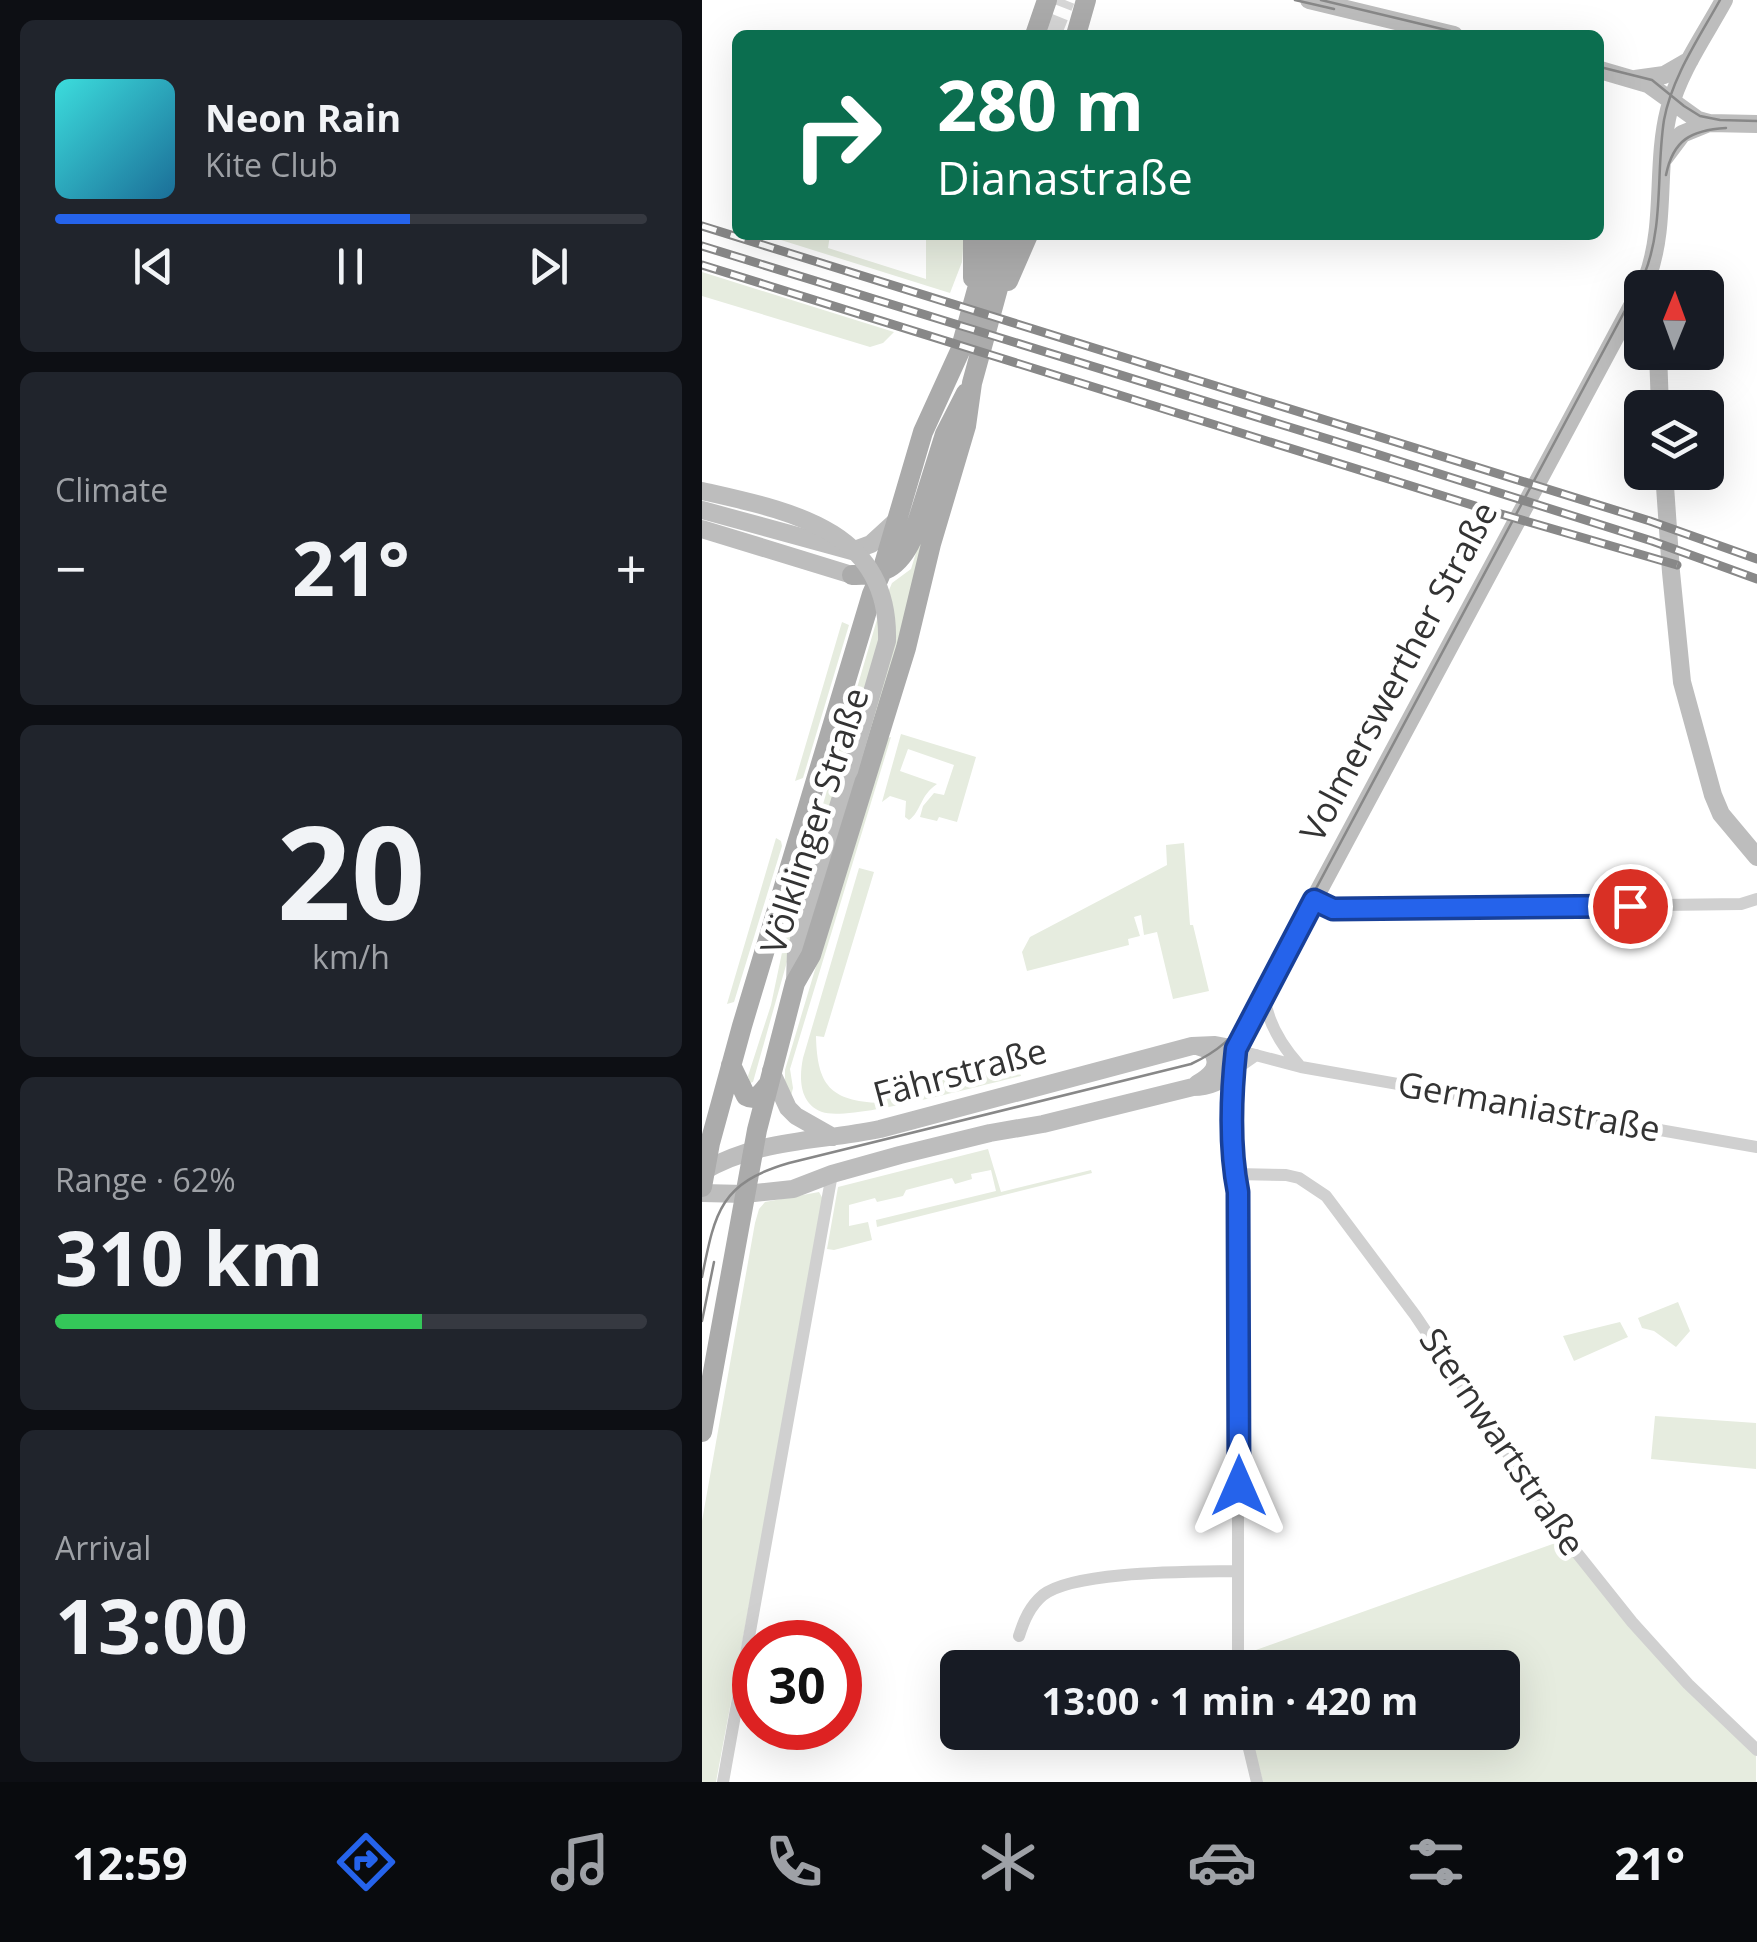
<!DOCTYPE html>
<html lang="en">
<head>
<meta charset="utf-8">
<style>
	:root { --surface:#171b24; --page:#20242c; --text:#f1f3f6; --muted:#9ea1a6; --line:#363941; --accent:#2563eb }
	body { margin:0; font-family:"Open Sans",sans-serif; background:var(--page); color:var(--text); height:100vh; display:flex; flex-direction:column; font-size:38px; white-space:nowrap }
	* { box-sizing:border-box; margin:0 }
	p { font-size:32px; color:var(--muted) }
	.icon { flex:none; width:55px; height:55px; fill:none; stroke:currentColor; stroke-width:2; stroke-linecap:round; stroke-linejoin:round }
	.map { position:relative; flex:1; overflow:hidden }
	.sheet { display:flex; flex-direction:column; gap:20px; padding:20px; background:#0d0f14; width:702px }
	.sheet>* { flex:none }
	.hud { position:absolute; left:30px; top:30px; width:872px; height:210px; border-radius:15px; box-shadow:0 10px 40px #0002; background:#0b6e4f; color:#fff; overflow:hidden }
	.needle { width:65px; rotate:1deg }
	.fabs { position:absolute; left:922px; top:270px; display:grid; gap:20px }
	.fabs a { display:grid; place-items:center; width:100px; height:100px; border-radius:15px; background:var(--surface); box-shadow:0 10px 40px #0002; font-size:50px }
	.speed { position:absolute; left:30px; top:1620px; display:flex; gap:20px; font-size:50px; font-weight:700; text-align:center }
	.speed>* { display:grid; place-content:center; width:130px; height:130px; border-radius:50%; background:var(--surface); box-shadow:0 10px 40px #0002; line-height:1 }
	.speed .limit { border:15px solid #d22; background:#fff; color:#111 }
	.pin { position:absolute; display:grid; place-items:center; width:85px; height:85px; color:#fff; margin:-42px; border:5px solid #fff; border-radius:50%; box-shadow:0 2px 10px #0007 }
	.me { position:absolute; width:110px; margin:-55px; rotate:0deg; stroke-linejoin:round; filter:drop-shadow(0 0 8px #0008) }
	.turn { display:flex; align-items:center; gap:35px; height:210px; padding:0 40px; font-size:45px }
	.turn .icon { width:130px; height:130px; stroke-width:2.5 }
	.turn b { display:block; font-size:70px; line-height:85px }
	.big { font-size:75px; font-weight:700; line-height:1.1 }
	.sheet .card { flex:1; display:flex; flex-direction:column; justify-content:center; gap:15px; min-width:0; padding:0 35px; border-radius:15px; background:var(--page) }
	.sheet .dial { align-items:center; gap:0 }
	.dial b { font-size:130px; line-height:1 }
	.song { display:flex; align-items:center; gap:30px }
	.cover { width:120px; height:120px; border-radius:15px; background:linear-gradient(135deg,hsl(180 70% 55%),hsl(200 70% 35%)) }
	.played { height:10px; border-radius:5px; background:linear-gradient(90deg,var(--accent) 60%,var(--line) 60%) }
	.keys { display:flex; justify-content:space-around; direction:ltr }
	.heat { display:flex; justify-content:space-between; align-items:center; font-size:55px; direction:ltr }
	.charge { height:15px; border-radius:8px; background:linear-gradient(90deg,#34c759 62%,var(--line) 0) }
	.trip { position:absolute; left:238px; top:1650px; width:580px; height:100px; border-radius:15px; background:var(--surface); box-shadow:0 10px 40px #0002; font-weight:700; line-height:100px; text-align:center }
	.tab-bar { display:flex; height:160px; justify-content:space-around; align-items:center; background:#090b0e; color:var(--muted) }
	.tab-bar .icon { width:70px; height:70px }
	.tab-bar .current { color:var(--accent) }
	.tab-bar b { font-size:45px; color:var(--text) }
	main { display:flex; flex:1; min-height:0 }
	.map>svg:first-child { display:block }
</style>
</head>
<body>
<main>
<section class="sheet">
<div class="card">
<div class="song"><i class="cover"></i><div><b>Neon Rain</b><p>Kite Club</p></div></div>
<div class="played"></div>
<div class="keys"><svg class="icon" aria-label="previous" viewBox="0 0 24 24"><path d="M18 5L8 12l10 7zM5 5v14"/></svg><svg class="icon" aria-label="pause" viewBox="0 0 24 24"><path d="M8 5v14M16 5v14"/></svg><svg class="icon" aria-label="next" viewBox="0 0 24 24"><path d="M6 5l10 7-10 7zM19 5v14"/></svg></div>
</div>
<div class="card"><p>Climate</p>
<div class="heat"><a>−</a><b class="big">21°</b><a>+</a></div>
</div>
<div class="card dial"><b>20</b><p>km/h</p></div>
<div class="card"><p>Range · 62%</p><b class="big">310 km</b><div class="charge"></div></div>
<div class="card"><p>Arrival</p><b class="big">13:00</b></div>
</section>
<div class="map">
<svg width="1055" height="1782" viewBox="0 0 1055 1782">
	<rect width="100%" height="100%" fill="#fff"/>
	<!-- green -->
	<path fill="#e6ecdf" d="M63,235H84L94,238L96,235H128L126,248L224,279V235H262L260,262L248,293Z
		M0,272L192,332L181,343L168,347L0,296Z
		M251,431L189,679L88,951L51,1082L48,1083L46,1076L69,1005L86,924L176,616L190,583L209,569Z
		M140,622L147,625L101,778L93,781Z
		M199,734L274,757L255,822L237,817L235,821L218,817L221,806L232,793L242,795L252,765L206,749L198,771L235,784C218,795 219,812 207,820L203,817L204,801L188,796L180,802Z
		M189,737L88,1069L91,1088L88,1100L83,1086V1070L182,739Z
		M74,838L79,841L80,846L32,1002L25,1004Z
		M482,843L488,925H491L507,991L471,999L455,932L442,935L439,915L432,917L438,936L426,939L427,945L325,971L320,952L328,937L465,865L464,845Z
		M157,868L172,872L122,1037L114,1036C115,1085 128,1101 178,1103L177,1096L314,1062L319,1076C282,1084 149,1122 120,1112C97,1103 97,1078 101,1058Z
		M286,1149L299,1192L389,1170L390,1173L175,1227L174,1220L294,1191L289,1170L269,1174L270,1179L253,1184L250,1178L204,1190L201,1196L175,1202L173,1198L147,1205V1226L166,1222L170,1240L132,1250L125,1249L136,1187Z
		M117,1192L121,1199L116,1237L14,1782H0V1521L53,1223L57,1209L63,1202Z
		M976,1302L988,1331L974,1347L952,1331L940,1328L936,1318Z
		M918,1322L926,1337L872,1361L861,1336Z
		M953,1416L1054,1423V1469L949,1459Z
		M859,1541L1054,1753V1782H561L548,1733L800,1732V1668L541,1667L540,1655Z"/>
	<g fill="none" stroke-linecap="round" stroke-linejoin="round">
		<!-- primary-tunnel -->
		<path stroke="#d6d6d6" stroke-width="20" stroke-dasharray="20 10" stroke-linecap="butt" d="M349,35L363,0"/>
		<!-- street -->
		<path stroke="#d0d0d0" stroke-width="12" d="M612,900L631,909L1039,904L1055,899
			M562,995C565,1021 580,1046 597,1065
			M546,1053L599,1067L1055,1147
			M533,1174L584,1175L597,1178L624,1196L713,1315L859,1533L930,1622L986,1684L1055,1750
			M317,1636C322,1620 328,1606 341,1595C373,1570 493,1572 536,1571
			M536,1668V1191L531,1162V1071L554,1055
			M543,1732L555,1782
			M21,1782L130,1174"/>
		<!-- secondary -->
		<path stroke="#bdbdbd" stroke-width="18" d="M607,0L752,35
			M898,70L946,84L996,120L1007,123L1055,124
			M933,79L962,75L988,60
			M962,158L980,134L1007,123
			M956,352L958,408
			M962,472L969,572L980,682L1011,795L1019,814L1055,857
			M0,510L150,551L169,544L193,522
			M0,529L150,575
			M93,982L94,951L104,912L147,771
			M69,1071L86,1108L94,1116L131,1137
			M495,1084C508,1076 520,1067 510,1051L495,1046
			M0,1172C58,1138 116,1142 178,1129L490,1046L513,1045L534,1049
			M0,1193L43,1194L91,1189L130,1174L198,1155L288,1133L341,1124L491,1087C508,1087 518,1081 531,1071L534,1049L542,1030L945,278C965,224 953,165 967,110C977,71 1003,35 1022,0"/>
		<!-- primary -->
		<path stroke="#ababab" stroke-width="20" d="M333,35L345,0
			M374,35L384,0
			M271,235V278
			M306,281L326,235
			M150,575C181,576 197,567 210,539L243,434L264,393
			M29,1065L44,1096C53,1101 59,1094 65,1086
			M0,1187L8,1143L40,1026L170,594L180,571L221,432L258,351L290,235
			M0,1432L55,1130L93,983L109,955L204,648L229,544L264,426L270,383L301,270L307,235"/>
		<!-- tram -->
		<path stroke="#888" stroke-width="2.5" d="M593,0L632,9
			M619,0L765,35
			M898,67L950,80L982,106L998,116L1018,120L1055,121
			M964,175C971,140 989,130 1024,128
			M0,1277C13,1212 18,1183 87,1163L489,1064C515,1052 533,1037 548,1012L942,275C962,227 954,171 962,120C970,77 997,38 1018,0
			M0,1321L12,1262"/>
		<!-- rail casing -->
		<g stroke="#888" stroke-width="9">
			<path id="rail" d="M0,226L948,521L1055,559
				M0,246L665,451L950,541L1055,579
				M0,265L799,514L975,565"/>
		</g>
		<!-- rail -->
		<use href="#rail" stroke="#fff" stroke-width="5" stroke-dasharray="15" stroke-linecap="butt"/>
		<!-- secondary-bridge -->
		<path stroke="#bdbdbd" stroke-width="18" d="M0,491C88,511 188,529 185,641L147,771"/>
	</g>
	<g fill="none" stroke-linecap="round" stroke-linejoin="round">
		<!-- route casing -->
		<g stroke="#184099" stroke-width="25">
			<path id="route" d="M537,1486L536,1192C527,1146 529,1095 534,1049L612,900L631,909L928,906"/>
		</g>
		<!-- route -->
		<use href="#route" stroke="#2563eb" stroke-width="18"/>
	</g>
	<g text-anchor="middle" stroke-width="10" stroke-linejoin="round" paint-order="stroke">
		<!-- street labels -->
		<g font-size="35" fill="#333" stroke="#fff">
			<text transform="translate(697 672) rotate(-62)" y="12">Volmerswerther Straße</text>
			<text transform="translate(113 821) rotate(-72)" y="12">Völklinger Straße</text>
			<text transform="translate(258 1073) rotate(-15)" y="12">Fährstraße</text>
			<text transform="translate(827 1107) rotate(10)" y="12">Germaniastraße</text>
			<text transform="translate(800 1442) rotate(56)" y="12">Sternwartstraße</text>
		</g>
	</g>
</svg>
<div class="fabs">
<a><svg class="needle" viewBox="-14 -14 28 28"><path d="M0-13l5 13h-10z" fill="#e53935"/><path d="M0 13l5-13h-10z" fill="#9ea1a6"/></svg></a>
<a><svg class="icon" aria-label="layers" viewBox="0 0 24 24"><path d="M12 4l9 5-9 5-9-5zM3 14l9 5 9-5"/></svg></a>
</div>
<div class="speed"><div class="limit">30</div></div>
<div class="pin" style="left:928px;top:906px;background:#d93025"><svg class="icon" aria-label="arrive" viewBox="0 0 24 24"><path d="M6 21V4h12l-3 4 3 4H6"/></svg></div>
<svg class="me" style="left:537px;top:1486px" viewBox="-20 -20 40 40"><path d="M0-17L14 15 0 8-14 15z" fill="#2563eb" stroke="#fff" stroke-width="4"/></svg>
<div class="trip">13:00 · 1 min · 420 m</div>
<div class="hud">
<div class="turn"><svg class="icon" aria-label="right" viewBox="0 0 24 24"><path d="M7 20v-9h11M14 6l5 5-5 5"/></svg><div><b>280 m</b>Dianastraße</div></div>
</div>
</div>
</main>
<nav class="tab-bar">
<b>12:59</b>
<svg class="icon current" aria-label="directions" viewBox="0 0 24 24"><path d="M12 3l9 9-9 9-9-9zM9 14v-3h6M13 9l2 2-2 2"/></svg>
<svg class="icon" aria-label="music" viewBox="0 0 24 24"><path d="M9 18V5l10-2v13"/><circle cx="6" cy="18" r="3"/><circle cx="16" cy="16" r="3"/></svg>
<svg class="icon" aria-label="phone" viewBox="0 0 24 24"><path d="M5 4h4l2 5-3 2q2 4 5 5l2-3 5 2v4C11 20 4 13 5 4z"/></svg>
<svg class="icon" aria-label="climate" viewBox="0 0 24 24"><path d="M12 3v18M4 7l16 10M4 17L20 7"/></svg>
<svg class="icon" aria-label="car" viewBox="0 0 24 24"><path d="M5 17H2v-5l4-1 3-4h7l3 4 3 1v5h-3M9 17h6M6 11h13"/><circle cx="7" cy="17" r="2"/><circle cx="17" cy="17" r="2"/></svg>
<svg class="icon" aria-label="filters" viewBox="0 0 24 24"><path d="M4 7h16M4 17h16"/><circle cx="9" cy="7" r="2"/><circle cx="15" cy="17" r="2"/></svg>
<b>21°</b>
</nav>
</body>
</html>
